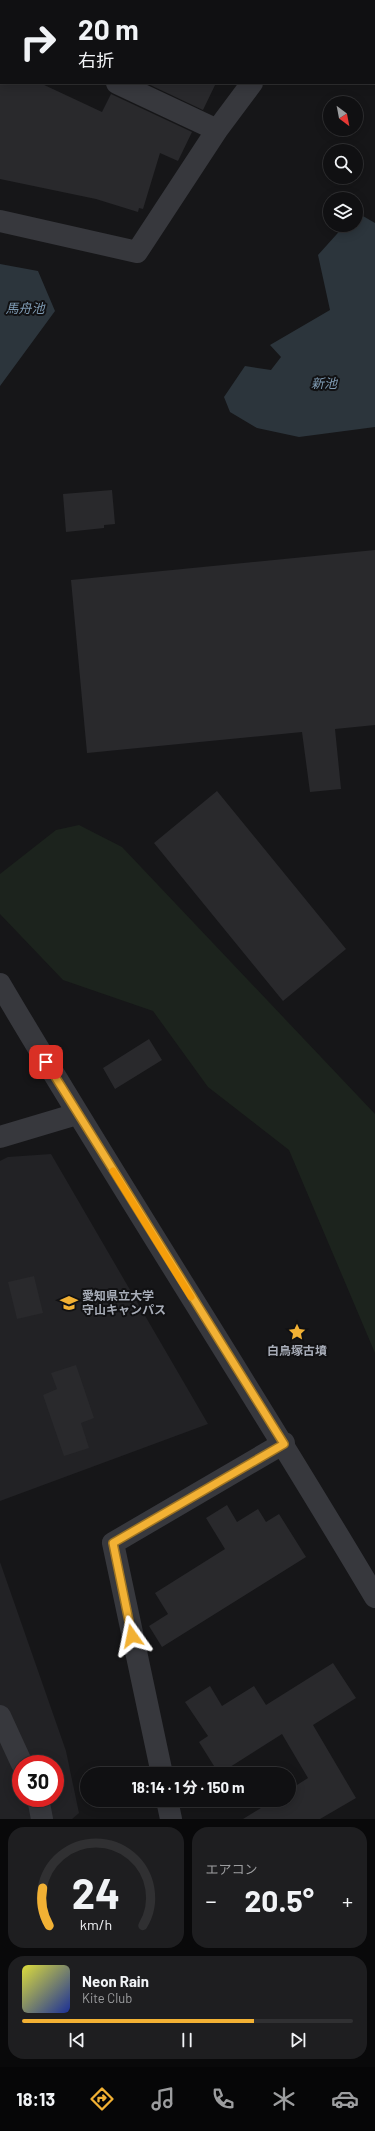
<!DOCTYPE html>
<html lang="ja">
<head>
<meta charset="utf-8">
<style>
	:root { --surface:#101012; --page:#1e1e20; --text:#f1f3f6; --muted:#9c9d9f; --line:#303032; --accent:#f2b134 }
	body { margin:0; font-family:Barlow,"Noto Sans JP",sans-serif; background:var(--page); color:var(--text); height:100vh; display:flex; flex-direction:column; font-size:15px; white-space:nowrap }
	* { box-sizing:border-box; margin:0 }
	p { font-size:13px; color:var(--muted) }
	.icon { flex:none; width:22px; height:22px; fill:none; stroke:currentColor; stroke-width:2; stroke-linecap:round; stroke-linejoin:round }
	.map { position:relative; height:1819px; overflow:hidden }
	.drawer { display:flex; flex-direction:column; gap:8px; padding:8px; background:#09090a; flex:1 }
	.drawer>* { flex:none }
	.guide { position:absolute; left:0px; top:0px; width:375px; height:84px; box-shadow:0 2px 10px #0003,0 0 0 1px var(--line); background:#101012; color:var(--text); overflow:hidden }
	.needle { width:26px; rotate:148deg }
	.fabs { position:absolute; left:323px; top:96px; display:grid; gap:8px }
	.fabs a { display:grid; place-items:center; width:40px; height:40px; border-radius:50%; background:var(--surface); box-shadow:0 2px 10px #0003,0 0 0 1px var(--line); font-size:20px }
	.speed { position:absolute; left:12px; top:1755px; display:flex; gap:8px; font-size:20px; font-weight:700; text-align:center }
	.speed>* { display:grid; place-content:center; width:52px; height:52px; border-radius:50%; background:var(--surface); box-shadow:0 2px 10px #0003,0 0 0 1px var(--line); line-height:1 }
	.speed .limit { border:6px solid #d22; background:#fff; color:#111 }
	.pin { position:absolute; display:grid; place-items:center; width:34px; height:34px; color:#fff; margin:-17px; border-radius:8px; box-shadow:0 2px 6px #0006 }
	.me { position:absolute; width:44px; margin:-22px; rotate:348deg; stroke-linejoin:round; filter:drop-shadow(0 0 3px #0008) }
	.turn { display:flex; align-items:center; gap:14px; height:84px; padding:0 12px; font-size:18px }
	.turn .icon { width:52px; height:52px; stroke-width:2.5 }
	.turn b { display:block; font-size:28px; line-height:34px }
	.big { font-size:30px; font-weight:700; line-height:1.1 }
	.drawer .widget { flex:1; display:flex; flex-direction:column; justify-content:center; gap:6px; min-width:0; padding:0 14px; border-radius:16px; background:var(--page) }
	.drawer .dial { align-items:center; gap:0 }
	.dial svg { height:104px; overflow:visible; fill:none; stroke:var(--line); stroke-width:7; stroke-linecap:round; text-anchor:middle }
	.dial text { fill:var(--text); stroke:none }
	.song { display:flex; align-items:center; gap:12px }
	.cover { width:48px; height:48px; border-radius:6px; background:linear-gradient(135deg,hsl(60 70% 55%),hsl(230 70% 35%)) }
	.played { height:4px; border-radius:2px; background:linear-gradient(90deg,var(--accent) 70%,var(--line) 70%) }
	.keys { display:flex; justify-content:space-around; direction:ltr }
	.heat { display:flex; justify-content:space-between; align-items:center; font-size:22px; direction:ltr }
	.drawer .tiles { flex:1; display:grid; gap:8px; grid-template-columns:1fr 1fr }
	.widget:last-child { grid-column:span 2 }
	.trip { position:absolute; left:80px; top:1767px; width:216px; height:40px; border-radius:20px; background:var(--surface); box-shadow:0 2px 10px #0003,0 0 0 1px var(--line); font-weight:700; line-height:40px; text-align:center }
	.menu { display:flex; height:64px; justify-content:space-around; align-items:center; background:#060607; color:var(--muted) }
	.menu .icon { width:28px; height:28px }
	.menu .on { color:var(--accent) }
	.menu b { font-size:18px; color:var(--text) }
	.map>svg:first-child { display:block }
</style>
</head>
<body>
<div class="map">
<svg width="375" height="1819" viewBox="0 0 375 1819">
	<rect width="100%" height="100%" fill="#161618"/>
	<!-- built -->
	<path fill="#222225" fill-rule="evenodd" d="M51,1154L208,1424L0,1501V1161L8,1157Z
		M0,1562L66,1751L79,1813L72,1819H0ZM21,1764H55V1798H21Z"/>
	<!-- green -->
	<path fill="#1c231d" d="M79,825L122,847L375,1114V1353L289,1150L208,1087L153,1011L63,980L0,914V874L56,830Z"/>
	<!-- water -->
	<path fill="#2c353c" d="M356,212L375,223V427L299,437L257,428L230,412L224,397L245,366L271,370L281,357L270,345L330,310L318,255L345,225H356Z
		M0,264L38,271L55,311L0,386Z"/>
	<!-- building -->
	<path fill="#29292c" d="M0,83H40L102,112L111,94L192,132L178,161L160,153L143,209L139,208L138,212L96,199L0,179Z
		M146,83H216L203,110Z
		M112,490L115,524L104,525V528L66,532L63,494Z
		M375,550V725L335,729L341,789L310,792L302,732L87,753L71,580Z
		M217,791L346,949L283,1001L154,843Z
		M149,1039L162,1060L115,1089L103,1068Z
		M34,1276L43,1313L17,1319L8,1282Z
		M76,1365L94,1418L81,1423L89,1448L64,1456L43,1395L57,1389L51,1373Z
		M227,1505L237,1522L258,1509L266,1522L279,1514L306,1557L162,1647L149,1626L168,1614L155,1593L225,1549L206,1518Z
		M333,1663L356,1698L313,1725L356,1798L320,1819H243L274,1800H289V1790L308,1778L282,1734L219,1774L199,1742L208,1736L185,1702L210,1686L222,1706L254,1686L266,1705Z"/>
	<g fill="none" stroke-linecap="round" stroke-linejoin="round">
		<!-- minor -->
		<path stroke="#37383d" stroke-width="22" d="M311,1L312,0
			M0,28L1,29
			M117,83L217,130
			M0,221L137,252L217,130L252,83
			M0,984C122,1191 253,1391 375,1597
			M0,1137L77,1114
			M0,1716L22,1764
			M162,1774L113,1543L284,1443
			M38,1798L42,1819
			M167,1800L171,1819"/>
	</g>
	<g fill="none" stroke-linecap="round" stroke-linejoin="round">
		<!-- route casing -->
		<g stroke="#9d7322" stroke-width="10">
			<path id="route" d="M46,1062L284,1444L113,1543L132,1636"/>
		</g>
		<!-- route -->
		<use href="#route" stroke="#f2b134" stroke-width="7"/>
		<!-- slow -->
		<path stroke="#f59e0b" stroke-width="7" d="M113,1171L191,1297"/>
	</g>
	<!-- icons -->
	<defs>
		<g id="university-bare" transform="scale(1.38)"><path d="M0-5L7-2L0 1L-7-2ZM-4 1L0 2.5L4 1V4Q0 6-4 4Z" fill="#f2b134" stroke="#111113" stroke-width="2.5" paint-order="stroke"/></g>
		<g id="sight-bare" transform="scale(1.38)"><path d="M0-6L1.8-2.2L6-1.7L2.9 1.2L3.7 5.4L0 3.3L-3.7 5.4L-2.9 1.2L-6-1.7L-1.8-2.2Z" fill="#f2b134" stroke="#111113" stroke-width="2.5" paint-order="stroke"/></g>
	</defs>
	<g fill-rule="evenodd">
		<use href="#university-bare" x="69" y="1303"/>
		<use href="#sight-bare" x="297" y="1332"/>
	</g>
	<g text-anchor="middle" stroke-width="4" stroke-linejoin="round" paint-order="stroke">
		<!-- poi labels -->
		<g font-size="12" font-weight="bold" fill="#a8adb8" stroke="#111113" text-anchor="start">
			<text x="82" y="1300">愛知県立大学<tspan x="82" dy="14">守山キャンパス</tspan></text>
			<text x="297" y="1355" text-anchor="middle">白鳥塚古墳</text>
		</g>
		<!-- water labels -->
		<g font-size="13" font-style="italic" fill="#7f9bb3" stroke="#111113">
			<text x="25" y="313">馬舟池</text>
			<text x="324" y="388">新池</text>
		</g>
	</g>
</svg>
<div class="fabs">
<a><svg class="needle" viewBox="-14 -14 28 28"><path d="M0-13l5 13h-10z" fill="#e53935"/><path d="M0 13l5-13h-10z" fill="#9c9d9f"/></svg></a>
<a><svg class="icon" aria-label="search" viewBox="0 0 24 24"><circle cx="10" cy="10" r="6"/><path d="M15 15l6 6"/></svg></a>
<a><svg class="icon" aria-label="layers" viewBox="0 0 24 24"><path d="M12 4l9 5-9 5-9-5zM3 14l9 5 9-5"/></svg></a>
</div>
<div class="speed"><div class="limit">30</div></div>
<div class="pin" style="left:46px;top:1062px;background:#d93025"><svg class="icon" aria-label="arrive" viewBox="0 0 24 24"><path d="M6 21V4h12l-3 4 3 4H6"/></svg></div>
<svg class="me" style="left:132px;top:1636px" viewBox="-20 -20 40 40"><path d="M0-17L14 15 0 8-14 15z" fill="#f2b134" stroke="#fff" stroke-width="4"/></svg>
<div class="trip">18:14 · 1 分 · 150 m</div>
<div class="guide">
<div class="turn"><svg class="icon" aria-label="right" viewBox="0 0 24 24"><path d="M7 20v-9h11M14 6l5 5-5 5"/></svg><div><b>20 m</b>右折</div></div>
</div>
</div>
<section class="drawer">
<div class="tiles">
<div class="widget dial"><svg viewBox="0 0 100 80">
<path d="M14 69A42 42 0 1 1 86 69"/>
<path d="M14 69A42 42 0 0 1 9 40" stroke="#f2b134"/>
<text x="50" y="56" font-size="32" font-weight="700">24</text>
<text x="50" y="72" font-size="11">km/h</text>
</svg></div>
<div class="widget"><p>エアコン</p>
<div class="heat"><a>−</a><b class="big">20.5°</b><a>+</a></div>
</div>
<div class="widget">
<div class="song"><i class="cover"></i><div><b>Neon Rain</b><p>Kite Club</p></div></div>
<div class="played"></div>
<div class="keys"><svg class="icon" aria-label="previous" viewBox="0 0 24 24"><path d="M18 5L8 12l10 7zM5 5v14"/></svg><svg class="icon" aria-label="pause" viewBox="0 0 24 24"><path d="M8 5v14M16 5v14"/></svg><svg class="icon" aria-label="next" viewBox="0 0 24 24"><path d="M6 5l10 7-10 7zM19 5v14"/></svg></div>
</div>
</div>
</section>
<nav class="menu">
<b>18:13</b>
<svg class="icon on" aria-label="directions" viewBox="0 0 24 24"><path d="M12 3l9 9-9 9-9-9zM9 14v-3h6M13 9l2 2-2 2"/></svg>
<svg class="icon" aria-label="music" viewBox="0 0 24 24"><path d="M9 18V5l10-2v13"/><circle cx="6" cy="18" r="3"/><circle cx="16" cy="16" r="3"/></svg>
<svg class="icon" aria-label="phone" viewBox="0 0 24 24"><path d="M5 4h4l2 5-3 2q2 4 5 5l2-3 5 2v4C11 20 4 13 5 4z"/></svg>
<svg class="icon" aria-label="climate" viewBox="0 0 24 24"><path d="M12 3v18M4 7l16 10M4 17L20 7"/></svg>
<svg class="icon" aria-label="car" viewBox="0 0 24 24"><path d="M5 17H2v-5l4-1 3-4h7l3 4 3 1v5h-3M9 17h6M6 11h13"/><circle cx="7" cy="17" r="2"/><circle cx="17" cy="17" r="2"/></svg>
</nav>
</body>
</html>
